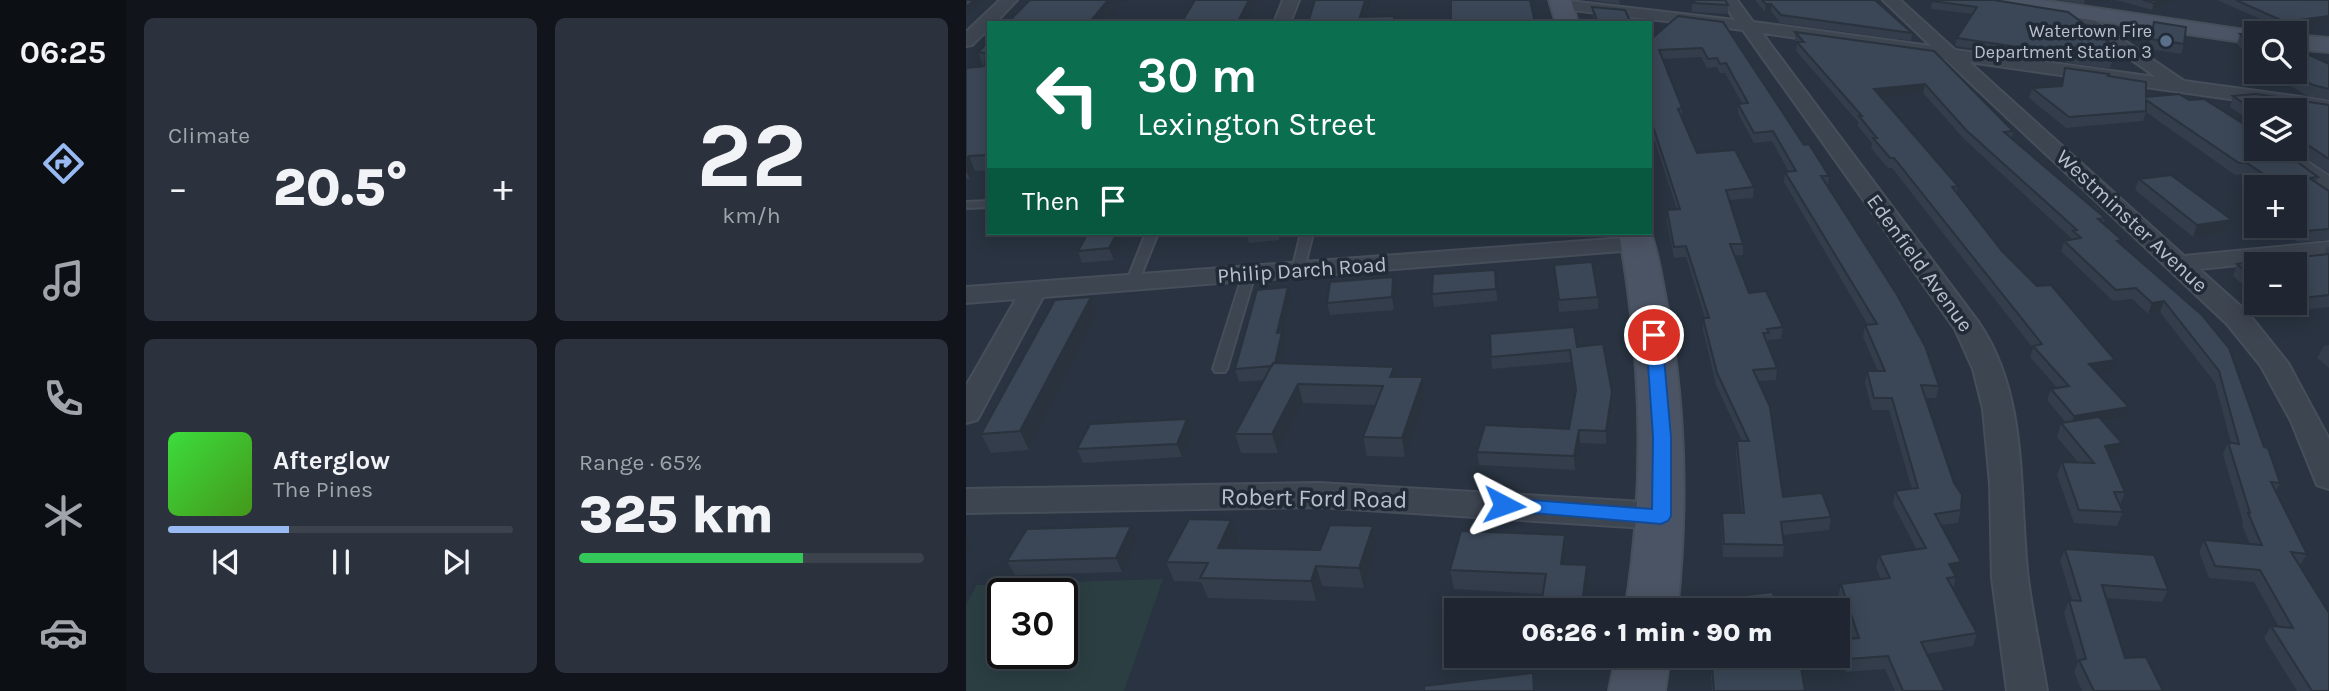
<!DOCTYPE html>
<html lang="en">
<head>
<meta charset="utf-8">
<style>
	:root { --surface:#1f2631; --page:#2c323d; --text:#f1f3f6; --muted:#a1a5ab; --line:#3c434d; --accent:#98b9f2 }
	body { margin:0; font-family:Karla,sans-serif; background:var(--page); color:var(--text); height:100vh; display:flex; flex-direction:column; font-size:26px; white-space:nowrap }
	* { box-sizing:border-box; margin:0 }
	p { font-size:23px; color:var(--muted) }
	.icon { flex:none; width:38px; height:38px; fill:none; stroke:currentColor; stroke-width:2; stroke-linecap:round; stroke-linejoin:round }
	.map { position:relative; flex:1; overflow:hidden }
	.sheet { display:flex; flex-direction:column; gap:18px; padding:18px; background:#11151b; width:840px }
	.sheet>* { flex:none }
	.top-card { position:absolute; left:21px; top:21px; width:665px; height:214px; border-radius:0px; box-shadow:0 4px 18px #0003,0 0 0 2px var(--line); background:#0b6e4f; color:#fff; overflow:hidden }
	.controls { position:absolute; left:1278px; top:21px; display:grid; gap:14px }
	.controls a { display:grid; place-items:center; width:63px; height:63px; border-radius:0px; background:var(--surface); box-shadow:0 4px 18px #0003,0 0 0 2px var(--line); font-size:35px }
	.speed { position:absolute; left:21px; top:578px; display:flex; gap:14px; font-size:35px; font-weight:700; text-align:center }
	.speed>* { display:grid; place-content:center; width:91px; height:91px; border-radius:50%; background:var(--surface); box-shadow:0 4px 18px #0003,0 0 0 2px var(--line); line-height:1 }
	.speed .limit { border:4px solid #111; border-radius:10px; background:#fff; color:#111 }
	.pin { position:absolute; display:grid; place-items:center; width:60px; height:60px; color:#fff; margin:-30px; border:4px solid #fff; border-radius:50%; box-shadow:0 2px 7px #0007 }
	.me { position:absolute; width:77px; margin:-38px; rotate:94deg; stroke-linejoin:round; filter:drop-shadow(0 0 5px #0008) }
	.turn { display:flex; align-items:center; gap:24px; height:147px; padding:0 35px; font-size:32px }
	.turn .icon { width:91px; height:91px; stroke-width:2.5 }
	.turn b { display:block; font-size:49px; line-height:60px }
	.then { display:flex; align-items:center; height:66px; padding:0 35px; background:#0003; gap:14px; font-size:26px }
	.big { font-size:52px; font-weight:800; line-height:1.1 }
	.sheet .card { flex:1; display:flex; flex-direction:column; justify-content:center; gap:10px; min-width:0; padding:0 24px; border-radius:10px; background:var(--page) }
	.sheet .dial { align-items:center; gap:0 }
	.dial b { font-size:91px; line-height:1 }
	.song { display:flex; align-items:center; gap:21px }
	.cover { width:84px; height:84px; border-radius:10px; background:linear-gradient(135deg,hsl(120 70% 55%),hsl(100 70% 35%)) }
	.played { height:7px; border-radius:4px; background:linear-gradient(90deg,var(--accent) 35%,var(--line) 35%) }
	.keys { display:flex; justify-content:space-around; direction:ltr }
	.heat { display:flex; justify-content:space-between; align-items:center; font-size:38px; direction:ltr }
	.charge { height:10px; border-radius:5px; background:linear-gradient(90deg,#34c759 65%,var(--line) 0) }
	.sheet .tiles { flex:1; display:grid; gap:18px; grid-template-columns:repeat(2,1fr) }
	.trip { position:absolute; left:478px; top:598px; width:406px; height:70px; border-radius:0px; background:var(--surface); box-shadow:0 4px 18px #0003,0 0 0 2px var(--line); font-weight:800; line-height:70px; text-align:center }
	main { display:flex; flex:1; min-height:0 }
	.tabs { display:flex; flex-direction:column; width:126px; justify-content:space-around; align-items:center; background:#0c0f14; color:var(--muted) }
	.tabs .icon { width:49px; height:49px }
	.tabs .on { color:var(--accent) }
	.tabs b { font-size:32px; color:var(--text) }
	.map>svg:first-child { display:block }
</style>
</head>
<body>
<main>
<nav class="tabs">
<b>06:25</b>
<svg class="icon on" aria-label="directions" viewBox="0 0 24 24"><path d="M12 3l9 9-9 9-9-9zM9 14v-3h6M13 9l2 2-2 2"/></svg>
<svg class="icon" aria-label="music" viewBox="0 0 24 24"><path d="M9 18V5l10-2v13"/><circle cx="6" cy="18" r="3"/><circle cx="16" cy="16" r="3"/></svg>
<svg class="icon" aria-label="phone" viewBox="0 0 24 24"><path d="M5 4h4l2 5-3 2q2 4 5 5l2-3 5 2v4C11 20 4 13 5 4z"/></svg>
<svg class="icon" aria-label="climate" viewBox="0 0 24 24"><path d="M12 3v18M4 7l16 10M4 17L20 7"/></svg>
<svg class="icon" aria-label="car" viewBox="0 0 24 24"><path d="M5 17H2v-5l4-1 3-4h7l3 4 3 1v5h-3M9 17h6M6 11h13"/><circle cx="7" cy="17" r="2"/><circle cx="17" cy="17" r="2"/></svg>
</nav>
<section class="sheet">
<div class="tiles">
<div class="card"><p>Climate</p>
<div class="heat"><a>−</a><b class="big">20.5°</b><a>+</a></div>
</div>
<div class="card dial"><b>22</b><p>km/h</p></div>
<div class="card">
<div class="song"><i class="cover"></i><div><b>Afterglow</b><p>The Pines</p></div></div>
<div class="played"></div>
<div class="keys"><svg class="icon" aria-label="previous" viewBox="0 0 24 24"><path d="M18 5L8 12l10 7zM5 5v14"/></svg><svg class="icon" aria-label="pause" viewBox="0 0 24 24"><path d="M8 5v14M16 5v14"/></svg><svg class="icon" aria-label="next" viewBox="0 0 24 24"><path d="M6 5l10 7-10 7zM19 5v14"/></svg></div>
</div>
<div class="card"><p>Range · 65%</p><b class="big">325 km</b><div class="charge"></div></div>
</div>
</section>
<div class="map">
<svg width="1363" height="691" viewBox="0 0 1363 691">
	<rect width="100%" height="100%" fill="#293341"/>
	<!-- green -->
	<path fill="#2b3f42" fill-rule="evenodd" d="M197,579L158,691H0V605L11,585ZM37,593H96V653H37Z"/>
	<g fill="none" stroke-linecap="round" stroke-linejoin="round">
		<!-- lane casing -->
		<g stroke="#464e5a" stroke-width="4">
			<path id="lane" d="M23,201V207L0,208V202Z
				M180,233H192L172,283L171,286H161L160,283Z
				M335,233H347L338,270L332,274L326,270Z
				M283,270L289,274L261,369L259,372H249L247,369L277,274Z"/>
		</g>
		<!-- street casing -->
		<g stroke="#464e5a" stroke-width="4">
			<path id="street" d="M34,0H51L29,23H23V28L6,45L0,46V32Z
				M317,0H333L324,23H308Z
				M595,0L769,20L755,0H771L787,22L965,46L917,0H934L989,50L1190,77L1101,14V8L1107,6L1218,81L1363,101V113L1003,62L1218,256L1363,242V256L1233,269L1281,312L1322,363L1363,439V489L1351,485L1325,421L1295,366L1261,324L979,59L796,33L1013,323C1064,398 1052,495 1062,579C1067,617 1075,654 1081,691H1041L1026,578L1024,484L1017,409L1007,369L989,329L777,30L589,8L587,5Z
				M1298,149H1322L1363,176V193L1355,191Z
				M672,237L681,239L684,244L681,249L77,297L15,413L11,420L0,423V386L50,299L0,303V287Z
				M353,483L695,503L707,507L712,516L707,525L695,529L353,507L0,513V489Z"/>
		</g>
		<!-- secondary casing -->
		<g stroke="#464e5a" stroke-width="4">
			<path id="secondary" d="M583,0H605L612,23H590Z
				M1018,0H1075L1299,33H1290V44L1029,6Z
				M1328,35L1363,38V52L1328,49Z
				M684,231C693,254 696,281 701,305C720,407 722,508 711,611H659C680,483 676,360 653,233Z
				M650,656H704L699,691H643Z"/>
		</g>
		<!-- lane -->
		<use href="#lane" fill="#3d4551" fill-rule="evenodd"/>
		<!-- street -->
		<use href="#street" fill="#3d4551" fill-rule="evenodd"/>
		<!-- secondary -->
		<use href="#secondary" fill="#4b5464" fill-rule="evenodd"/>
	</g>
	<!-- wall -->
	<path fill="#333d4b" d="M622,0H653L654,4Z
		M789,0H909L946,33L945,41L814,23L805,11L799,12Z
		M1028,0L1150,48L1144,69L989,46L991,38L1007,14L965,9L966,1Z
		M1093,0H1210L1186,10L1150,0L1118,4Z
		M1251,0H1363V23L1317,29Z
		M726,3L762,5V14L726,12Z
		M626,7L665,23H629L627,15Z
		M757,22L838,145L863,176L862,186L973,386L970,398H959L995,510L992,523L975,525L995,562L992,574L989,575L990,577L987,589L1011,633L1007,646L961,654L979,691H929L919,669L880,672L875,652L877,639H887L872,597L875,584L915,579L910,568L913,555L951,550L927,504L929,491L946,489L923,410H906L899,383L901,371H912L897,337L899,325H902L818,182L819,172H823L806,141L788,143L772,113V104L776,103L759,73H754L751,67L741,68L735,57L696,59L716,108V117L731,153L788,187L787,198L764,200L777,244V255H768L783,293L817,327L815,339L802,340V344L811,368L810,380L792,381L817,497L865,517L863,530L817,535L818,545L817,557H757L755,525L756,513H776L770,453L771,441H776L750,385L737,330V318H739L720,257L708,258L701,221V210L711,209L684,127V40Z
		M1188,22L1218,44L1215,54L1182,49Z
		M829,32L968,51L1047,131L1046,138L1139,218L1137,224L1155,244L1236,315L1314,483L1310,491L1341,554L1334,565L1363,691H1331L1298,638L1305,626L1313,627L1288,582L1243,578L1233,552L1238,540L1284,544L1276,525L1277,522L1257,454L1262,442L1265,443L1249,383L1194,312L1182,314L1166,299L1147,301L1095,251L1098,241L1105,239V238L998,139L957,93L915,97L992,186L990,193L1036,251L1145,371L1131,373L1163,407L1159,418L1138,422L1151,456L1144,457L1159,492L1154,505L1157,512L1151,526L1108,523L1091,475L1096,462H1112L1091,437L1095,423H1100L1081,400L1085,389L1091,388L1064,357L1067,348L926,168H922L905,148L906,143L892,126V122L830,51L831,43L829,40Z
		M1274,34L1290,35V62L1271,44Z
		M23,41V170L9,171L4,179H0V68L19,66H17L12,52Z
		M1363,64V100L1342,96L1300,72H1328Z
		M1099,68L1142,76L1180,97L1352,177L1350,183L1363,191V240L1332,242L1309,226H1328V187H1296L1277,174L1269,175L1180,112L1177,121L1100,128L1063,98L1066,88L1095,87Z
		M1267,96L1363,105V173L1326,149H1328V110H1290V125L1264,107Z
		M1173,179L1266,220L1262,232L1227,237L1169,190Z
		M122,233H160L161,235L148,260L116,263L112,251Z
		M280,233H314L313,240L283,243Z
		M1361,247H1363V307L1310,313L1298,303H1328V264H1290V296L1267,276L1271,264L1358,254Z
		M588,265L632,297V309L593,312Z
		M427,277L430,290L428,310L364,315L361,303Z
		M530,282L531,301L468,307L466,294Z
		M125,297L132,314L63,450L25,453L15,434Z
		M325,300L317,334L320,345L315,363L428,367L430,377H457L460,396L439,457L401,456L397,437L410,405L337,403L312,453H275L269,434L298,380L273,382L269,369Z
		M1363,345V368L1351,358L1358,346Z
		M611,347L646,405L640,444L614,443L609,470L513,465L511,452L603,429L609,394L605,362L526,369L525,357Z
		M226,432L216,457L117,463L111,449Z
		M165,526L171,540L156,572L49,575L41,561Z
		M407,526L411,545L398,588L356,586L350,601L242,598L235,582L208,581L200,562L272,540L268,548L354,550Z
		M599,535L600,555L599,564L622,584L577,594L488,589L484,570Z
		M1099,549L1202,590L1196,602L1140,598L1159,658L1197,691H1116L1108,672L1112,662L1098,613L1103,600H1106L1094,561Z
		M757,656H833L839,691H746L745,677L746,665L758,664Z"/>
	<!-- shaded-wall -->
	<path fill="#29323d" d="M8,0H17L0,15V7Z
		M142,0H156L137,23H123Z
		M283,0H291L280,23H271Z
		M399,0H404L398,23L394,17Z
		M1119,0H1150L1118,4Z
		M1195,0H1210L1186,10L1188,3Z
		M800,4H805V11L799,12Z
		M1363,16V23L1317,29L1319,22Z
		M959,84L957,93L907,98L908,89Z
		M3,156L9,171L4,179L0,171V160Z
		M1266,220L1262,232L1227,237L1231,225Z
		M151,233H160L161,235L148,260L143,248Z
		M427,277L430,290L428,310L426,297Z
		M322,287L325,300L317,334L320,345L312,378L308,366L311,333Z
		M125,297L132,314L63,450L54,431Z
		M1198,301L1194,312L1182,314L1186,303Z
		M1149,360L1145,371L1119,375L1123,364Z
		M428,367L432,385L424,377Z
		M457,377L460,396L439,457L436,438Z
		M332,384L337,403L312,453L306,434Z
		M646,392V405L640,444V431Z
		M1163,407L1159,418L1104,427L1108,416Z
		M221,419L226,432L216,457L211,444Z
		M613,430L614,443L609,470L608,456Z
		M1156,443L1151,456L1135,459L1139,446Z
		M265,520L272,540L259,567L252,548Z
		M165,526L171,540L156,572L150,558Z
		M407,526L411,545L398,588L393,568Z
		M599,535L600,555L596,583L595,564Z
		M0,537L6,547L0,558Z
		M995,562L992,574L980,576L983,564Z
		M621,565L622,584L619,611H615Z
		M350,566L356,586L350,601L345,581Z"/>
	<!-- building -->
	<path fill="#3b4757" stroke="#29323d" stroke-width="2" d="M0,0H8L0,7Z
		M64,0H142L123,23H41Z
		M229,0H283L271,23H215Z
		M349,0H399L394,17L428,16V23H342Z
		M485,0H564L569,23H485Z
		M730,0H759L762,5L726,3Z
		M796,0H909L946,33L815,15L805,4H800Z
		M967,0H1028L1102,12L1150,48L1146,61L991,38L1011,7L966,1Z
		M1177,0H1195L1188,3Z
		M1270,0H1363V16L1319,22Z
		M626,7L659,10L665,23H632Z
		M712,16L757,22L838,145L843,144L863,176H855L930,293L959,346L973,386L955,385L988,483L996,495L995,510L969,514L995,562L983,564L990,577L981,578L1011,633L955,642L979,691H937L922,656L882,659L877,639L893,638L875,584L924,578L913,555L960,548L929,491L952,488L926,398H908L901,371H919L899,325L911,324L819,172L830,171L807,131L788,133L772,104L782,103L760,63L754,64L751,58L742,59L736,48L693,50L716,108L712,109L731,153L769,150L788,187L760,190L777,244H764L783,293L800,291L817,327L801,329L803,333H797L811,368L787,370L804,407L817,497L856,493L865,517L815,522L818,545L758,544L756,513H778L771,441H783L751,373L737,318H743L720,246L708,247L701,210L714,209L684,117V40Z
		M1188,22L1220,27L1218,44L1185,39Z
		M829,32L968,51L1047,131L1038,132L1139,218L1132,219L1156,240L1151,241L1236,315L1263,348L1298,447L1302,448L1314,483L1305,482L1341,554L1325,552L1363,613V691H1346L1305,626L1327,628L1294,570L1249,566L1238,540L1296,545L1282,513H1284L1262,442L1273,444L1253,371L1198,301L1186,303L1170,288L1150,290L1098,241L1115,238L1107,231L1111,230L1000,130L959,84L908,89L992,186L986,187L1036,251L1071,286L1085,285L1149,360L1123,364L1163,407L1108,416L1085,389L1103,386L1067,346L1076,344L928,158H924L907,138H911L893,116H896L831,42H838Z
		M1274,34L1290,35V49Z
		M23,41V153L21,155L3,156L0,160V68L19,66L20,53L12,52Z
		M1328,48L1363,64V89L1347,85L1321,72H1328Z
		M1099,68L1143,74L1142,76L1180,82V97L1213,94L1223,100L1238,99L1290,132V149H1314L1352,177L1343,178L1363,191V229L1337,231L1328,225V203L1333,202L1330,200L1335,199L1328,195V187H1317L1281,163H1273L1180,100V111L1103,117L1066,88L1096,86Z
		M1290,94L1363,105V159L1328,136V110H1290V111L1267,96Z
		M1205,175L1266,220L1231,225L1173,179Z
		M122,233H151L143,248L112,251Z
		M1363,254V295L1328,299V264H1290V279L1271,264Z
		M626,262L632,297L593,300L588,265Z
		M529,270L530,289L466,294L467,274Z
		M427,277L426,297L361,303L364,282Z
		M322,287L311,333L316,332L309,363H307L306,366L269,369L291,290Z
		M125,297L54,431L15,434L89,300Z
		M608,327L611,347L637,344L646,392L640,431L613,430L608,456L511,452L519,425L603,429L610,390L604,350L525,357L524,334Z
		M307,363L428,367L424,377H457L436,438L397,437L417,386L332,384L306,434H269Z
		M1133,417L1156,443L1139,446L1159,492H1148L1157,512L1113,510L1096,462L1128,463L1095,423Z
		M221,419L211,444L111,449L124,424Z
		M223,519L265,520L252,548L354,550L364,525L407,526L393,568L350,566L345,581L234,578L242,563L200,562Z
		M165,526L150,558L41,561L61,529Z
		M495,531L599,535L595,564L621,565L615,611H574L580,574L484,570Z
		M1099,549L1188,555L1202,590L1136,585L1159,658L1180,657L1197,691H1128L1113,660L1120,659L1103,600L1115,601Z
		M807,592L809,611H755L753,598Z
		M759,656H833L839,691H748L746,665L760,664Z
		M567,673L568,691H458V686Z"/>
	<!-- route -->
	<path fill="#1a73e8" stroke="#114b97" stroke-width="2" d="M688,331L696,335L705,437V516L702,521L695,524L532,510L529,505L538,498L686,509L687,437L680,335Z"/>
	<!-- markers -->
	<circle fill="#5c6f8a" stroke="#212a37" stroke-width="2.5" cx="1200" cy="41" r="7"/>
	<g text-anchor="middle" stroke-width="7" stroke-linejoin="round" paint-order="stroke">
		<!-- far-poi labels -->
		<g font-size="18" fill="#bac0cb" stroke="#212a37" text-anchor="end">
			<text x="1186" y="37">Watertown Fire<tspan x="1186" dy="21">Department Station 3</tspan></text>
		</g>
		<!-- street labels -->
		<g font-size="21" fill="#bac0cb" stroke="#212a37">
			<text transform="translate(1166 221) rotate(43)" y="7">Westminster Avenue</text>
			<text transform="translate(954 263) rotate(54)" y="7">Edenfield Avenue</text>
			<text transform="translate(336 270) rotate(-4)" y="7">Philip Darch Road</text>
		</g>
		<!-- near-street labels -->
		<g font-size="24" fill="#bac0cb" stroke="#212a37">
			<text transform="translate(348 498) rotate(1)" y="8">Robert Ford Road</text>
		</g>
	</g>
</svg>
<div class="controls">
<a><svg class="icon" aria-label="search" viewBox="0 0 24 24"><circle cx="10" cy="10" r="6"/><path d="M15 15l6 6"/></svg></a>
<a><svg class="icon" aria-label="layers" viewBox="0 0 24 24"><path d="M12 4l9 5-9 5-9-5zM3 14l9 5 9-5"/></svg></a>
<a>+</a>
<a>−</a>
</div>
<div class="speed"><div class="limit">30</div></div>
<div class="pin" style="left:688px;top:335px;background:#d93025"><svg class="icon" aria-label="arrive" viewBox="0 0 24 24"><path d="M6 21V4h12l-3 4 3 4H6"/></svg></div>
<svg class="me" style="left:538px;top:505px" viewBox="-20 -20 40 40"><path d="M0-17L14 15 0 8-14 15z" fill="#1a73e8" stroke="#fff" stroke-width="4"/></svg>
<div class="trip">06:26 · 1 min · 90 m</div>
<div class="top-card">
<div class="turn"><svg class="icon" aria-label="left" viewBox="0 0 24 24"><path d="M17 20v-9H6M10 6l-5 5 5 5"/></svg><div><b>30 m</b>Lexington Street</div></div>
<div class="then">Then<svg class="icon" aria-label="arrive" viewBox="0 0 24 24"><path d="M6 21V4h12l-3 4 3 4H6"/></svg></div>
</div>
</div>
</main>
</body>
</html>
